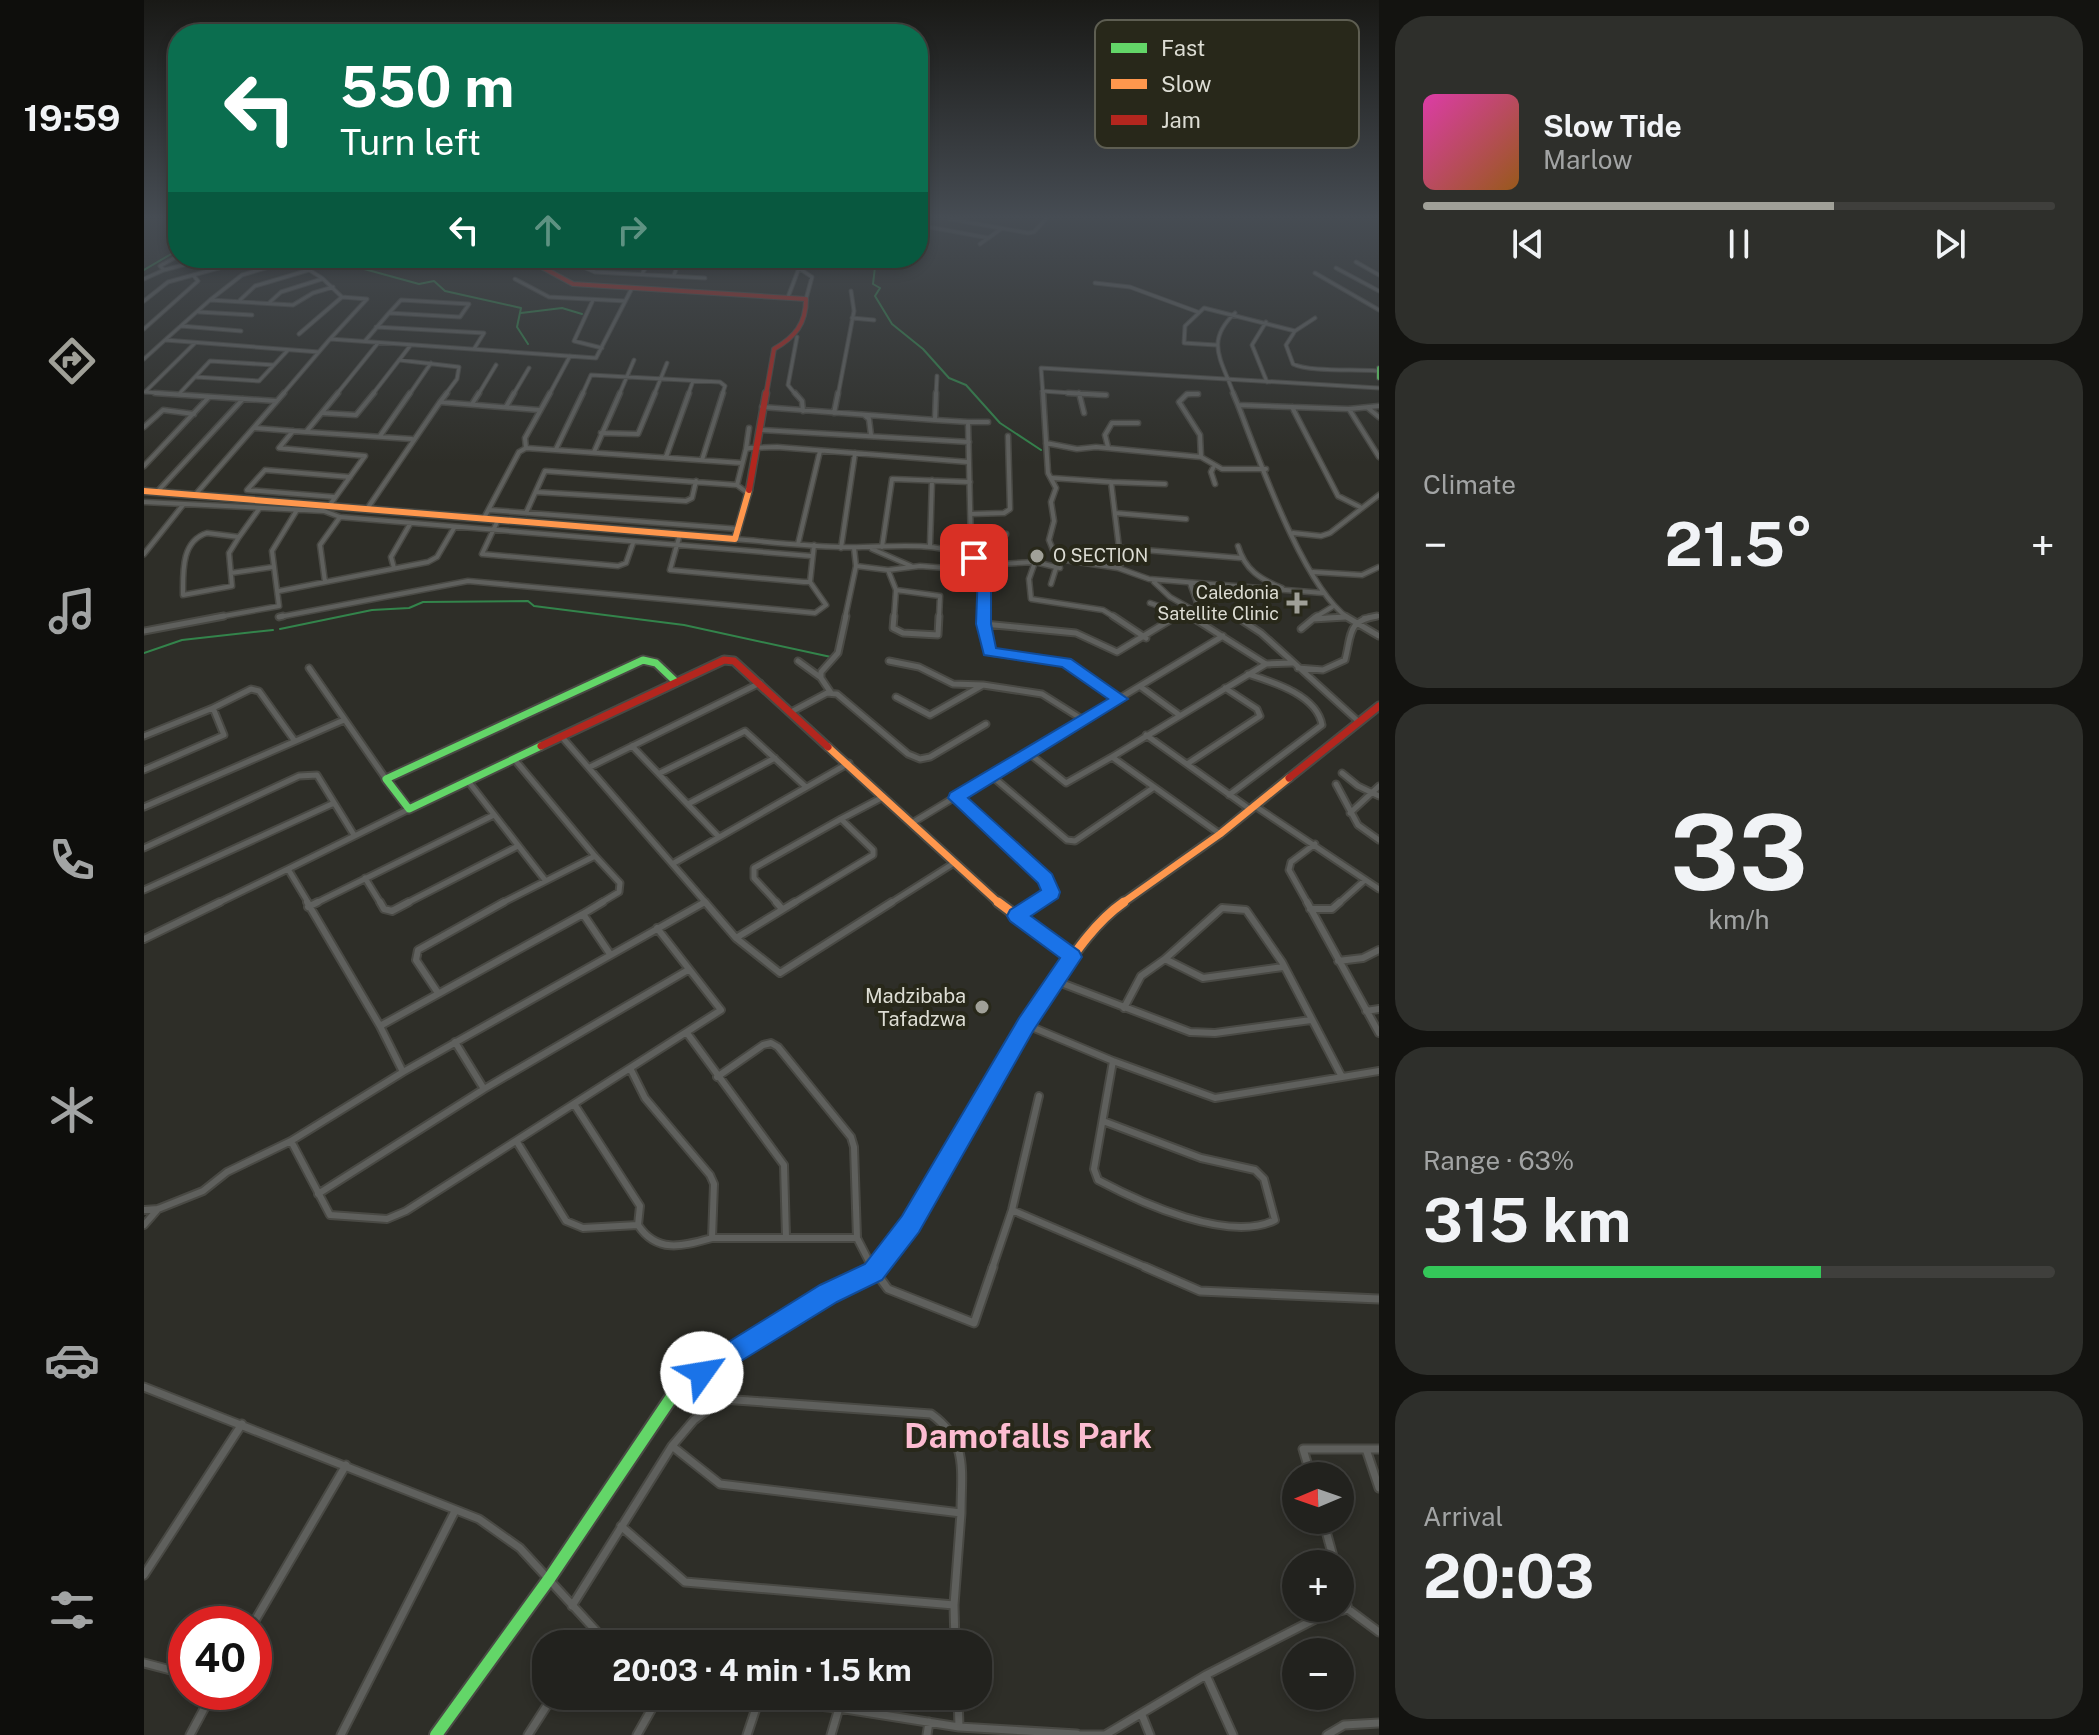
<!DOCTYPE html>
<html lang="en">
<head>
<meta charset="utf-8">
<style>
	:root { --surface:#22221e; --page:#2e2f2b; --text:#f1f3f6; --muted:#a2a4a4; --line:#3f3f3c; --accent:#a0a098 }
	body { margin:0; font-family:"Public Sans",sans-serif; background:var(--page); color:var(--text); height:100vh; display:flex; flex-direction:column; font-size:30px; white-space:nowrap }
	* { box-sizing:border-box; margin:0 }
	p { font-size:26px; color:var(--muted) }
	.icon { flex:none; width:44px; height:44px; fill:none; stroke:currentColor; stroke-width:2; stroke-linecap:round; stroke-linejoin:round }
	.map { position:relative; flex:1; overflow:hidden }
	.side { display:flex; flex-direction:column; gap:16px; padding:16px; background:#131310; width:720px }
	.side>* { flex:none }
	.banner { position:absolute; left:24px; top:24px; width:760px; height:244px; border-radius:32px; box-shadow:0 4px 12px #0003,0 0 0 2px var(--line); background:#0b6e4f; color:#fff; overflow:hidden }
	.needle { width:52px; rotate:268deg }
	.fabs { position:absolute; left:1138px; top:1462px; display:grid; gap:16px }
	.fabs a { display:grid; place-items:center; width:72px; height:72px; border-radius:50%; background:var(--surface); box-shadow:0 4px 12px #0003,0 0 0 2px var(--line); font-size:40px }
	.speed { position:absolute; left:24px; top:1606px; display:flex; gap:16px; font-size:40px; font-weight:700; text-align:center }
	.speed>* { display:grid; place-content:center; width:104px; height:104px; border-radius:50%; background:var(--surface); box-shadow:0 4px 12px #0003,0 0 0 2px var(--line); line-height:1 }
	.speed .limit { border:12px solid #d22; background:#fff; color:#111 }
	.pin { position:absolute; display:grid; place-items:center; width:68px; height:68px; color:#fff; margin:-34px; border-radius:16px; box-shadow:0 4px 12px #0006 }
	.me { position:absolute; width:88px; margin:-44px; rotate:58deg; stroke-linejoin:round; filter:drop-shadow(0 0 6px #0008) }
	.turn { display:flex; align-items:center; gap:28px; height:168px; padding:0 40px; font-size:36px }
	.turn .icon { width:104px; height:104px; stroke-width:2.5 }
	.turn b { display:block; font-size:56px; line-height:68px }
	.lanes { display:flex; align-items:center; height:76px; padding:0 40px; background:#0003; justify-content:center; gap:40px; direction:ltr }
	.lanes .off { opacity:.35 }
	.big { font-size:60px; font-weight:700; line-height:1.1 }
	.side .card { flex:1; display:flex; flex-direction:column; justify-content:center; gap:12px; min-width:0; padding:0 28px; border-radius:32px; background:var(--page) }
	.side .dial { align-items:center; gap:0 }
	.dial b { font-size:104px; line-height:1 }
	.song { display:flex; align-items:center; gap:24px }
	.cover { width:96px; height:96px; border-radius:12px; background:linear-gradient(135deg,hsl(320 70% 55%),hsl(30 70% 35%)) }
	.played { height:8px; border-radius:4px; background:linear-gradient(90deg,var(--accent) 65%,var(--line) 65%) }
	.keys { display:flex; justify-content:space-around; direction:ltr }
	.heat { display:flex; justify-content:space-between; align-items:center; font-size:44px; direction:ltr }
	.charge { height:12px; border-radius:6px; background:linear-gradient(90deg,#34c759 63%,var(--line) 0) }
	.trip { position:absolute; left:388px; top:1630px; width:460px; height:80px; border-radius:32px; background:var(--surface); box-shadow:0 4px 12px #0003,0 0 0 2px var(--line); font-weight:700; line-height:80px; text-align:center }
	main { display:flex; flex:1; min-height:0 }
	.tab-bar { display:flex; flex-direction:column; width:144px; justify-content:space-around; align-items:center; background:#0e0e0c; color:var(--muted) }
	.tab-bar .icon { width:56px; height:56px }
	.tab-bar .active { color:var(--accent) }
	.tab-bar b { font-size:36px; color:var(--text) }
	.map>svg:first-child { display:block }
</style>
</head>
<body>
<main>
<nav class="tab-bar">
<b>19:59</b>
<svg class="icon active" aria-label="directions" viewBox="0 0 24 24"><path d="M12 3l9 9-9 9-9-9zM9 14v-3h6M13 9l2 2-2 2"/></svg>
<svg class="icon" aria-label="music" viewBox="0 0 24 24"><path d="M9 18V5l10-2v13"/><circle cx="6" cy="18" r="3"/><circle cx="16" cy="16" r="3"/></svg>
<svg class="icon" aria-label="phone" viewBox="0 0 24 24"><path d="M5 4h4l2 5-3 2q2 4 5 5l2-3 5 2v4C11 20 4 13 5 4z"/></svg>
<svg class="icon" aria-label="climate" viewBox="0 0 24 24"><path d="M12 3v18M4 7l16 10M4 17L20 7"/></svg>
<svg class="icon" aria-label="car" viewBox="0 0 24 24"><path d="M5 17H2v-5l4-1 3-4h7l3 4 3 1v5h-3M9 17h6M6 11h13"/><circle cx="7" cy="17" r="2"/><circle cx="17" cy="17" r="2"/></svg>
<svg class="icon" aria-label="filters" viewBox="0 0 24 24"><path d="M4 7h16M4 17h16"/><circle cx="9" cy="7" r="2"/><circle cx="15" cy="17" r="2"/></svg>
</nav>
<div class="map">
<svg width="1235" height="1735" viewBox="0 0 1235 1735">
	<rect width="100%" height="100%" fill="#2e2e28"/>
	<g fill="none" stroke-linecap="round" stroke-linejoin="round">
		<!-- stream -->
		<path stroke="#33844b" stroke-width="2" d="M180,258L275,284L290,281L301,291L377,308L373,327L384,344
			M723,258L730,265
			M731,267L729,284L736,288L731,296L748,324L779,349L805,378L822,385L856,423L897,450
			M0,270L34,250
			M377,313L418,308L438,314
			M136,629L228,610L265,608L279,602L384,601L390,606L540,625L687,657
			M0,653L38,640L129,630"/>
		<!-- street-far4 casing -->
		<g stroke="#494944" stroke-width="5">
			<path id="street-far4" d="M806,219L884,233L890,232L902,219
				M774,225L845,238
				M836,244L857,229
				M418,258L451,272L561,278
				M459,258L505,262
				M654,258L653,267L668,277L662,299
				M1212,262L1235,275
				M534,264L562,266L565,258
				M393,265L414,258
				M1192,268L1235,291
				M20,270L66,258
				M1171,273L1235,310
				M498,274L507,258
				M530,275L536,258
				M0,279L20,270L16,266L34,256
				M371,279L405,297L481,301
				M951,283L986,287L1054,312
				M644,297L655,268
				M66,300L98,275L149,260L178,278L198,297L223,299L186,339
				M96,300L111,286L165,270
				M257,300L325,304L316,317L245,313Z
				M449,300L430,341L458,348
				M0,301L24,282L111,258
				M126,302L137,292L178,279
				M55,312L108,315
				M708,318L730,320
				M1171,318L1151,331L1142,345L1149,364C1164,372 1213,369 1233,371
				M1122,322L1108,345L1123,382
				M37,326L97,331
				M232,327L340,333L330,349
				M0,329L54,281L49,275
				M155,334L198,297
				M21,340L66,300L149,305L169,293L189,287
				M221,341L245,313
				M1072,345L1040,343L1041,326L1060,308L1151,331
				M0,359L21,340L175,352
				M255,360L315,367L313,379L301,395
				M52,377L115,381L144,350
				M898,391L956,395
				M1,392L51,343
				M2,392L40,395
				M35,394L66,361L130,365
				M138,395L186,339L452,358L488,288
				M192,395L234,343
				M228,395L266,346
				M265,395L287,363
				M334,395L352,365
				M369,395L385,368
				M405,395L426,356
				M438,395L447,375L576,382L581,386L578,395
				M475,395L490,360
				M510,395L523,363
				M544,395L549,381
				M652,395L644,385L653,337
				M694,395L710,311L707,291
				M792,395L793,376
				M899,395L897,368L1235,388
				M1042,395L1054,394
				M1090,395C1078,360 1060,342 1091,313"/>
		</g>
		<!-- street-far3 casing -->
		<g stroke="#494944" stroke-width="7">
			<path id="street-far3" d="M11,393L132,401
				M303,393L296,402L395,410
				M406,393L381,438L382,448L598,463
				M651,393L658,401L659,411
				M924,393L962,395
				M935,393L940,413
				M1089,393L1094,405L1205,409L1235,406
				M328,404L335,393
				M1094,405C1115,459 1159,586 1204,618
				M362,407L370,393
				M618,407L791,420L792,393
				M1148,407L1194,496L1216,507
				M1224,408L1235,417
				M1205,409L1235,457
				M179,413L212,415L230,393
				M690,413L694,393
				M720,415L725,419L727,435
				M791,420L824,422L827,546L822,555
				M824,422H844
				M0,427L19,410L50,414
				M111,428L162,432L194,393
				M617,430L825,442
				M149,431L135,448L221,456L185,506
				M163,432L268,439
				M457,433L494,434L511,393
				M236,436L266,393
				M902,443L933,449L952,447L1057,457L1056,435L1035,402L1043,394H1054
				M964,447L961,435L968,423H994
				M412,449L439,393
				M602,449L605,428
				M450,452L476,393
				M522,457L545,393
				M1057,457L1078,469H1122
				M558,460L579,393
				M0,466L65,397
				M1069,468L1067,472L1071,484
				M908,478L967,482L977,564L974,568
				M967,482L1021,484
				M13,492L99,399
				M392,492L542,501L548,498L552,481
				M605,494L593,485L602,449L606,448L633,447L824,462
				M51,495L140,393
				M191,497L103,490L121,470L206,477
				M0,502L180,511L196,517L667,556
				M223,509L296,402
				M345,510L595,529
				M382,513L401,471L593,485
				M971,513L1042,519
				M827,514L860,513L866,509L864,436
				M340,518L375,452L382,448
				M354,520L338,554L474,566L482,563L489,543
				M825,532L862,534
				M63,533L95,537L85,553L88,586L39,595C39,572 37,541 63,533Z
				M1149,533L1177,536L1186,533L1235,495
				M536,534L526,570L660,582H666L670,545
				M95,537L115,509
				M591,539C626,542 661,546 696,547C745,549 796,536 840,565V618
				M826,541L857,545
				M654,544L676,451
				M786,545L788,480
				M1094,546C1101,570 1116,579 1138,588
				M738,547L748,479L826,482
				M697,548L711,453
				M710,548L712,566L744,570L776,566L841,571
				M976,548L1097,558
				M728,549L767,566
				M0,554L39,505
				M914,559L974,568L1005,579L1179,593
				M891,562L885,579L887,599L959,610L972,618
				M840,565L891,562L916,568L905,540L910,521L907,502L912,488L904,473L899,393
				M250,568L247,557L266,524
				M744,570L752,590
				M1169,572L1218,575L1235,567
				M87,573L129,567
				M181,582L176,545L196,517
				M1010,582L1026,597L1049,610
				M1046,583L1055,608
				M907,584L912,568
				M752,590L796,596L795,618
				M135,591L284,562L293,557L310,528
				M1006,603L1049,618
				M135,617L324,581L671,613L682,605L666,582
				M69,618L135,606L128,551L153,510
				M701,618L712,566
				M750,618L752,590
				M1030,618C1053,605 1071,608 1095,618
				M1170,618L1188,607
				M1181,618L1201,617
				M1220,618L1235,616"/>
		</g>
		<!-- street-far2 casing -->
		<g stroke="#494944" stroke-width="9">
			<path id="street-far2" d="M750,616L749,628L759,633L794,635L795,616
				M840,616L845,652L922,663L976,699
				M969,616L1002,638
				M1046,616L1122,664L1148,663
				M1091,616L1117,633L1215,722
				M1201,616L1235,636
				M135,617L139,616
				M1170,618L1173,616
				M840,624L932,633L973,652L1033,616
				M1157,629L1169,619L1201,617
				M0,631L80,616
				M654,661L676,677
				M745,661L775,667L809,684L839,685
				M165,668L242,779
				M1154,668L1179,670L1201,660C1208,633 1203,621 1233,616
				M997,687L1034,714
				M687,693L677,678V672L694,653L702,616
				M752,697L786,715L839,685L898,694L941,721
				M649,711L683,693L693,694L764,754L776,759L786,757L842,724
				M1002,735L1107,810
				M0,736L69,708
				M418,737L563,904
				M488,746L574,836
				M886,754L922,783L968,757
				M371,760L451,856
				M1043,764L1116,716L1113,709L1081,688
				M446,767L616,683
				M0,770L80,735L69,708L107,689L115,691L150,740
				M516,773L601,731L662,787
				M1198,773L1214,786L1235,796
				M849,777L923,840L931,841L1009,788
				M324,781L401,880
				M1192,784L1214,825L1235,840
				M1085,795L1178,725C1173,695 1129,682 1104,674
				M812,798L902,879L907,892L889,904
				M544,804L631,758
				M1111,806L1235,889
				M0,807L200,720
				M1206,813L1235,786
				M697,819L739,797
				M768,823L1079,636
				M1076,834L968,757L1122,664
				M0,848L155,776L173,775L210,835
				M530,863L705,763
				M144,869L265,809
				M221,878L237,904
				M0,890L190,803
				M72,904L144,869L165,904
				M170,904L350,815
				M261,904L374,846
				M356,904L451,856L476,883L475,892L455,904
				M557,904L561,902
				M634,904L610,878V868L697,819L729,850V855L648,904
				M745,904L810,863
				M1164,904L1145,870L1147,862L1171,844
				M1194,904L1221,880"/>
		</g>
		<!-- street-far1 casing -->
		<g stroke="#494944" stroke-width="10">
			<path id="street-far1" d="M163,902L236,1026L259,1072
				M236,902L240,909L248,911L265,902
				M561,902L592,938L636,973L748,902
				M632,902L638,909
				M1163,902L1235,1033
				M164,907L174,902
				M1166,909H1188L1196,902
				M439,914L459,902
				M873,915L892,902
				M592,938L651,902
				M0,939L76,902
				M1194,961L1219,958L1235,950
				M1139,967L1059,978L1021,959L1078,908L1102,910L1138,962L1198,1077
				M912,981L1046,1032L1071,1033L1167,1020
				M294,993L272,960L274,950L360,902
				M980,1008L997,976L1021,959
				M1222,1011L1235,1009
				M883,1025L969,1061L1071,1098L1235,1071
				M236,1026L439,914L466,954
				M543,1033L640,1165L642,1237
				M311,1042L340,1089
				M486,1068L501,1098L566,1175L570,1184L568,1238C539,1246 513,1254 494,1225
				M573,1077L619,1045L627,1043L634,1047L707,1137L710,1147L713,1238
				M959,1121L1057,1158L1111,1170L1120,1179L1131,1220C1085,1243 997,1203 954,1180L950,1169L969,1061
				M147,1141L186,1215L243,1219L262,1211L577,1010L513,928
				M373,1142L422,1221L439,1228L494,1225L496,1206L430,1104
				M174,1194L340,1089L544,970
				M0,1210L14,1209L59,1191L83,1172L147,1141L259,1072L561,902
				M868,1210L1006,1269
				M0,1225L14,1209
				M568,1238H713L729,1269
				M848,1269L868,1210L895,1096"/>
		</g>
		<!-- street casing -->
		<g stroke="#494944" stroke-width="11">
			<path id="street" d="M728,1267L744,1289L830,1323L849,1267
				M1001,1267L1056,1291L1235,1299
				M0,1387L335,1519L376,1548L464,1644
				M578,1399L787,1414C825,1441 817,1471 817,1513L576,1484L528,1446L550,1420Z
				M1222,1449L1235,1488
				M1167,1476L1159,1449H1235
				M1179,1520L1191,1564
				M477,1526L541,1582L810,1605
				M0,1575L98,1424
				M1196,1580L1204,1609
				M428,1606L528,1446
				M109,1624L202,1465
				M440,1644L449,1629
				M811,1644L810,1605L817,1513
				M0,1663L42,1674
				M1062,1675L1089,1735
				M566,1696L695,1708L815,1727L933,1734
				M814,1696L815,1727
				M998,1715L1006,1735
				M46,1735L69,1692
				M197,1735L311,1511
				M384,1735L409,1696
				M493,1735L515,1696
				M603,1735L615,1699
				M687,1735L695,1708
				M783,1735L785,1722
				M933,1735H961L1062,1675L1179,1615L1204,1609L1235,1632
				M1183,1735L1200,1725L1235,1723"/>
		</g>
		<!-- fast-far2 casing -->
		<g stroke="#494944" stroke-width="6">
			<path id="fast-far2" d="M1235,368V378"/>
		</g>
		<!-- fast-far1 casing -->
		<g stroke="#494944" stroke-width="11">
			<path id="fast-far1" d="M397,746L265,809L242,779L499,660L512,663L532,682"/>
		</g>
		<!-- fast casing -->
		<g stroke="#494944" stroke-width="16">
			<path id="fast" d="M292,1735L405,1579L533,1389L701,1286"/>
		</g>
		<!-- slow-far3 casing -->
		<g stroke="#494944" stroke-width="9">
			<path id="slow-far3" d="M0,491L591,539L605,490"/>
		</g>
		<!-- slow-far2 casing -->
		<g stroke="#494944" stroke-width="11">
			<path id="slow-far2" d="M684,747L856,904
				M977,904L1076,834L1145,778"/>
		</g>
		<!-- slow-far1 casing -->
		<g stroke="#494944" stroke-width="13">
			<path id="slow-far1" d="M854,902L928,957
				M732,1269C797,1183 842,1084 902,995C925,962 947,925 980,902"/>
		</g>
		<!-- slow casing -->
		<g stroke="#494944" stroke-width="16">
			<path id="slow" d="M701,1286L734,1267"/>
		</g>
		<!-- jam-far2 casing -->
		<g stroke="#494944" stroke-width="6">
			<path id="jam-far2" d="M381,258L429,284L662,299C662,324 651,337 630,349L622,395"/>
		</g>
		<!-- jam-far1 casing -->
		<g stroke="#494944" stroke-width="9">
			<path id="jam-far1" d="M605,490L622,393"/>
		</g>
		<!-- jam casing -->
		<g stroke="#494944" stroke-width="11">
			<path id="jam" d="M397,746L580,660L590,661L684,747
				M1145,778L1235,706"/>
		</g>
		<!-- street-far4 -->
		<use href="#street-far4" stroke="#5f605d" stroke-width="3"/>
		<!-- street-far3 -->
		<use href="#street-far3" stroke="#5f605d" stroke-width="4"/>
		<!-- street-far2 -->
		<use href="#street-far2" stroke="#5f605d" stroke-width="5"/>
		<!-- street-far1 -->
		<use href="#street-far1" stroke="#5f605d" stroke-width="6"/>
		<!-- street -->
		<use href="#street" stroke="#5f605d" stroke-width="7"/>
		<!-- fast-far2 -->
		<use href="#fast-far2" stroke="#63d668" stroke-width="4"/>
		<!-- fast-far1 -->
		<use href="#fast-far1" stroke="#63d668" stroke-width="7"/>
		<!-- fast -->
		<use href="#fast" stroke="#63d668" stroke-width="12"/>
		<!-- slow-far3 -->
		<use href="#slow-far3" stroke="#ff974d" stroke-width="6"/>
		<!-- slow-far2 -->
		<use href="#slow-far2" stroke="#ff974d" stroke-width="7"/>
		<!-- slow-far1 -->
		<use href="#slow-far1" stroke="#ff974d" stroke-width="9"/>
		<!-- slow -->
		<use href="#slow" stroke="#ff974d" stroke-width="12"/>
		<!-- jam-far2 -->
		<use href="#jam-far2" stroke="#b3261e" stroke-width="4"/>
		<!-- jam-far1 -->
		<use href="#jam-far1" stroke="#b3261e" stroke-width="6"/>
		<!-- jam -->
		<use href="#jam" stroke="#b3261e" stroke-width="7"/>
	</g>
	<!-- sky -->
	<linearGradient id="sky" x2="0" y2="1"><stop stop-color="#191916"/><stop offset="0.47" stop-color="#464c53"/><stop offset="1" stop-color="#464c53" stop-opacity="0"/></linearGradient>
	<rect width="1235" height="462" fill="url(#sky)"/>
	<!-- route -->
	<path fill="#1a73e8" stroke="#114b97" stroke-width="2" d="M830,554L847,565V624L852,648L927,659L984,699L824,798L908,874L916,892L914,898L887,916L935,951L938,957L889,1031L775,1232L738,1280L693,1302L558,1385L549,1382L546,1373L549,1364L676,1285L721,1264L758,1216L875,1018L916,958L866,921L863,916L866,910L897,890L894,883L804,798L806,793L964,699L918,667L840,655L832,624L834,571L823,558Z"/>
	<!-- markers -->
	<g fill="#a0a098" stroke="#28281a" stroke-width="3">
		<circle cx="893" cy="556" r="8"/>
		<path d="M1149 591h8v8h8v8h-8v8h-8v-8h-8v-8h8z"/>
		<circle cx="838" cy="1007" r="8"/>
	</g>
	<g text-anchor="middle" stroke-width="8" stroke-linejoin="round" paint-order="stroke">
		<!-- far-poi labels -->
		<g font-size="18" fill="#ddddd4" stroke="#28281a" text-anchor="start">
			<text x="909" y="562">O SECTION</text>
			<text x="1135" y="599" text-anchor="end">Caledonia<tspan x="1135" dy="21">Satellite Clinic</tspan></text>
		</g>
		<!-- poi labels -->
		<g font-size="20" fill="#ddddd4" stroke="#28281a" text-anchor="end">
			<text x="822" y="1003">Madzibaba<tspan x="822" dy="23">Tafadzwa</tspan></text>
		</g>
		<!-- near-district labels -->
		<g font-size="34" font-weight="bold" fill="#fdbcd1" stroke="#28281a">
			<text x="884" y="1448">Damofalls Park</text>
		</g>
	</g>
	<!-- legend -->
	<rect x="951" y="20" width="264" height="128" rx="12" fill="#28281a" stroke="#5e5e52" stroke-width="2"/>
	<rect x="967" y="43" width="36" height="10" fill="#63d668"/>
	<rect x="967" y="79" width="36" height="10" fill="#ff974d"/>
	<rect x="967" y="115" width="36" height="10" fill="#b3261e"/>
	<g font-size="22" fill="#ddddd4">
		<text x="1017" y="56">Fast</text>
		<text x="1017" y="92">Slow</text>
		<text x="1017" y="128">Jam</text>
	</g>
</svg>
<div class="fabs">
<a><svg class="needle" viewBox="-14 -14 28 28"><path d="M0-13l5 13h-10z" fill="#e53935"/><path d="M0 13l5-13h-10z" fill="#a2a4a4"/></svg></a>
<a>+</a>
<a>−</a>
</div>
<div class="speed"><div class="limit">40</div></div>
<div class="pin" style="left:830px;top:558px;background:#d93025"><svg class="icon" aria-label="arrive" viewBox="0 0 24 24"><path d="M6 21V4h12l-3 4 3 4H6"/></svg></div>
<svg class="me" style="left:558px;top:1373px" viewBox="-20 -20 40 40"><circle r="19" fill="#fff"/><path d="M0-13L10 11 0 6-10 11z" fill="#1a73e8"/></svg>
<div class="trip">20:03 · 4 min · 1.5 km</div>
<div class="banner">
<div class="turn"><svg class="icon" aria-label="left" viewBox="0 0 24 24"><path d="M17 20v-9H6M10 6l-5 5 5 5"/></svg><div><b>550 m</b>Turn left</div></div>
<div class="lanes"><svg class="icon" aria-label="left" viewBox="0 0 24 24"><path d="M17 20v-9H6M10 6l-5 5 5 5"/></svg><svg class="icon off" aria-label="ahead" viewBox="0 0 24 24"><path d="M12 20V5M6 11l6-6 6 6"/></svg><svg class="icon off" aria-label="right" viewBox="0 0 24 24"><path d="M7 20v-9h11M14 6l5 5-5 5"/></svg></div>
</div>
</div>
<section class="side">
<div class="card">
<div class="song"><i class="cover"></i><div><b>Slow Tide</b><p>Marlow</p></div></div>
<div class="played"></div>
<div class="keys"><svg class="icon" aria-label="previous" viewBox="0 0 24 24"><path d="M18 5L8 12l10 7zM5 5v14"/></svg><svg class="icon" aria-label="pause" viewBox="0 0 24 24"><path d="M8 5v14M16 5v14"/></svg><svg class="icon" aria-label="next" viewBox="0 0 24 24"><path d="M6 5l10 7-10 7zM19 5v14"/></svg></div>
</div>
<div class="card"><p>Climate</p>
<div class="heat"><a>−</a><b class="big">21.5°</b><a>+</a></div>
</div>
<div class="card dial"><b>33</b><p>km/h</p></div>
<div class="card"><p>Range · 63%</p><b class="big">315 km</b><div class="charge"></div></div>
<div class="card"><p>Arrival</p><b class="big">20:03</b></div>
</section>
</main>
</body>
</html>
